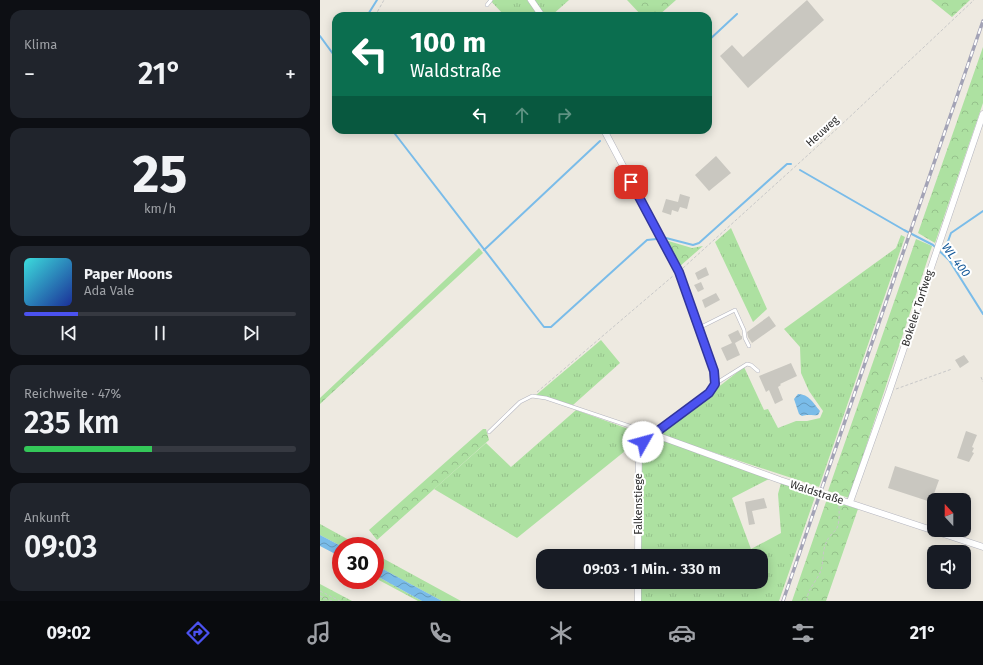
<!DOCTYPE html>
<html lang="de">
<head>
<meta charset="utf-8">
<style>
	:root { --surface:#171b24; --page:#20242c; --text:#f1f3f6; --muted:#9ea1a6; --line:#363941; --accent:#4b52f0 }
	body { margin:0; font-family:"Fira Sans",sans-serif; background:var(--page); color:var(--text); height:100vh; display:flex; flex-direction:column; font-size:15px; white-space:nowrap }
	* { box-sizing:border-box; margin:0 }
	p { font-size:13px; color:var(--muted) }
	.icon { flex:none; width:22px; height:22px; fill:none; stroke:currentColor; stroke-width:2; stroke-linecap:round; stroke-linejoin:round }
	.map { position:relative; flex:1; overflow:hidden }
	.details { display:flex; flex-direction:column; gap:10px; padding:10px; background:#0d0f14; width:320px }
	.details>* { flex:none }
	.top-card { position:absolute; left:12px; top:12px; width:380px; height:122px; border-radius:12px; box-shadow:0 2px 10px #0003; background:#0b6e4f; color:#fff; overflow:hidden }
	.needle { width:26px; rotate:339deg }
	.buttons { position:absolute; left:607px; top:493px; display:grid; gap:8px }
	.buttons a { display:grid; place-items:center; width:44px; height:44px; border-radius:8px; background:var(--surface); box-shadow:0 2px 10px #0003; font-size:20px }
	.speed { position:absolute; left:12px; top:537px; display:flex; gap:8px; font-size:20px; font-weight:700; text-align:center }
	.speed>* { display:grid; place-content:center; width:52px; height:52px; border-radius:50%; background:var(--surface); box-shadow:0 2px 10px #0003; line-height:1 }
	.speed .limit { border:6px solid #d22; background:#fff; color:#111 }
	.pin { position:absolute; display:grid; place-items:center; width:34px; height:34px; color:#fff; margin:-17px; border-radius:8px; box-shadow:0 2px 6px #0006 }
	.me { position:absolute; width:44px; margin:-22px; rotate:52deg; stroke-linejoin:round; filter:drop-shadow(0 0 3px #0008) }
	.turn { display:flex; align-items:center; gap:14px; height:84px; padding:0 12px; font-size:18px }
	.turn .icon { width:52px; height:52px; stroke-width:2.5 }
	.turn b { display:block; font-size:28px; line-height:34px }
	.lanes { display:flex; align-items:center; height:38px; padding:0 12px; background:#0003; justify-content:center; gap:20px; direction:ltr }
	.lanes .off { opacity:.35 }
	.big { font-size:30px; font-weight:600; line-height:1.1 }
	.details .card { flex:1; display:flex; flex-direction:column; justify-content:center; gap:6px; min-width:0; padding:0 14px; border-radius:12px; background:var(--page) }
	.details .dial { align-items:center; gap:0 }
	.dial b { font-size:52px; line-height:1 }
	.song { display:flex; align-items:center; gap:12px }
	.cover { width:48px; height:48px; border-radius:6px; background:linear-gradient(135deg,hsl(180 70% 55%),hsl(230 70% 35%)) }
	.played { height:4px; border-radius:2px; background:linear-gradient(90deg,var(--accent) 20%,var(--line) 20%) }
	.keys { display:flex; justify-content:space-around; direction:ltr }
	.heat { display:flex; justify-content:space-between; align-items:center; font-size:22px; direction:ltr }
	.charge { height:6px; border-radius:3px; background:linear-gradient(90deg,#34c759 47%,var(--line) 0) }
	.trip { position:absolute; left:216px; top:549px; width:232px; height:40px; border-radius:12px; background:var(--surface); box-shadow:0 2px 10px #0003; font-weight:600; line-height:40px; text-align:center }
	.tabs { display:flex; height:64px; justify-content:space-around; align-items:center; background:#090b0e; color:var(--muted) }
	.tabs .icon { width:28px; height:28px }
	.tabs .selected { color:var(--accent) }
	.tabs b { font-size:18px; color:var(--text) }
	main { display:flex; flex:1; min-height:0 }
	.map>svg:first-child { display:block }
</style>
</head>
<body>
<main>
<section class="details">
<div class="card"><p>Klima</p>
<div class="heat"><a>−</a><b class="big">21°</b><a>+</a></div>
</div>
<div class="card dial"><b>25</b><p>km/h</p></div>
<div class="card">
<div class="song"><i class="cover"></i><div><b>Paper Moons</b><p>Ada Vale</p></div></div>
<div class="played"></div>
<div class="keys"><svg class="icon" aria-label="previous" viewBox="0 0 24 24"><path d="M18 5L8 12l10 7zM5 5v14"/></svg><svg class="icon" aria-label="pause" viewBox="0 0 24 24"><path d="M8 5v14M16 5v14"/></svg><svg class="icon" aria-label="next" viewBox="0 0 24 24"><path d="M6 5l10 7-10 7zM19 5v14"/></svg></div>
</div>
<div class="card"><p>Reichweite · 47%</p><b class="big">235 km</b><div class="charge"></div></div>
<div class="card"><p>Ankunft</p><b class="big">09:03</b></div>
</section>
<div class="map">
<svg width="663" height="601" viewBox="0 0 663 601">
	<defs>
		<pattern id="grass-tufts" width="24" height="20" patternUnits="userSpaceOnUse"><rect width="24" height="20" fill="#ade1a1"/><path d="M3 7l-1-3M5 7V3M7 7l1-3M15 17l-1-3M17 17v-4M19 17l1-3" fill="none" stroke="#95c18b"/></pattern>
		<pattern id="forest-crowns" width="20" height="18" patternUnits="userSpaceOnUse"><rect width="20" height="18" fill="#ade1a1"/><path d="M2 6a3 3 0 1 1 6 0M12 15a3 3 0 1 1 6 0" fill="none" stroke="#95c18b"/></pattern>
		<pattern id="water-waves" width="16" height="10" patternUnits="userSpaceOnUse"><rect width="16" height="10" fill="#7abce9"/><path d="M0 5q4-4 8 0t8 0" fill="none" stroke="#6499bd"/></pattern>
	</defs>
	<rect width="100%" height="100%" fill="#eeeae1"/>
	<!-- grass -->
	<path fill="url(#grass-tufts)" d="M170,0H207L219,16H183L182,13Z
		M214,0H249L231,16H225Z
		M411,228L447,309L433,322L395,242Z
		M581,235L585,237L499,487L344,436L342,431L424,367L444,410L448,409L458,428L476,421H487L500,418L503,411L489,391L481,373L480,347L464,329L576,248Z
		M281,340L300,363L253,405L216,395Z
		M256,410L314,431L315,443L197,538L114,489L166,443L191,467Z
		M334,437L449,479L412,498L431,549L461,533L458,494L461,483L496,494L459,601H320V582H441V556H321V446Z
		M0,524L40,546H21L0,535Z
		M55,554L141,601H122L55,565Z
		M55,575L102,601H98L55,578Z"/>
	<!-- forest -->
	<path fill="url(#forest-crowns)" d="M307,0H356L338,16H322Z
		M611,0H650L632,17Z
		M663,47V103L615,243L598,233Z
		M596,239L612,246L529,498L508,491Z
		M345,240L372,248L383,246L359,267Z
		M159,248L163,253L0,404V398Z
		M163,429H166L169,440L57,540L49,530Z
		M507,499L538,509L506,601H472Z
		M0,584L32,601H0Z"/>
	<!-- water -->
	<path fill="url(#water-waves)" d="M478,394C489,394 493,403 500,411L498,415C492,416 488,414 482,416L479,414L474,399Z
		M0,535L21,546V557L0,546Z
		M55,565L61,568L122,601H102L55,575Z"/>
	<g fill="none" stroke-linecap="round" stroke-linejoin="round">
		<!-- stream -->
		<path stroke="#7abce9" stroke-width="2" d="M47,16L57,0
			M0,36L16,58
			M388,41L417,14
			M72,130L224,327H231L327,240L346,238L373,245L379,243L467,164H471
			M480,170L584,230L613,245L629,260L663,314
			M627,244L631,233L663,211
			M164,250L280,141"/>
	</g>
	<!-- building -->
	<path fill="#c9c7c0" d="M487,0L504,20L428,88L400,56L412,45L423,57Z
		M396,156L411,173L389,191L375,175Z
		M360,194L370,197L367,209L360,207L358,212L352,210L351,215L342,212L346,199L358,202Z
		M386,267L389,275L378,280L375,273Z
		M381,282L384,289L378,292L374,285Z
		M396,293L400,300L385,308L382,300Z
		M449,316L456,326L432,343L428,337L427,332Z
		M418,330L421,336H422V339L415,343L420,355L407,361L401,348L412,343L408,335Z
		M644,355L649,362L640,368L635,360Z
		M471,363L477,376L460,384L461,385L458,387L463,400L455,404L449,390L446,392L439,376Z
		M646,431L657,435L652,447L654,448L652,452L654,453L649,462L637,458Z
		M575,466L619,480L611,502L568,488Z
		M444,498L447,508L432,511L435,524L429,525L425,502Z"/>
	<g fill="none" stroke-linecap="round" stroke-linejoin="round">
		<!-- lane casing -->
		<g stroke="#b4b5bf" stroke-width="4">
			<path id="lane" d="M167,5L171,0
				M379,328L415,310L424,330L425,338L429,346
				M395,384L427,364L431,365L438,371
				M169,432L200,402L212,396L226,398L333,434"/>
		</g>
		<!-- street casing -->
		<g stroke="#b4b5bf" stroke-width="7">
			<path id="street" d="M211,0L222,16
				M284,130L359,272L394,371L395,384L389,393L319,445L318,556
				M333,434L460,480L663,547
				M530,502L569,392L663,114
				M318,601V582"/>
		</g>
		<!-- path -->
		<path stroke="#c8c8c8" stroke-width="1" stroke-dasharray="3 2" stroke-linecap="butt" d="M55,16L64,0
			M363,268L520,126L654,0
			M661,377L663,382
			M576,389L632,369
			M217,392L353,276
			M0,591L20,601
			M0,596L12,601
			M487,601C487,590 495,583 500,573C504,563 502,552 506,543C509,535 514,533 517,528C520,521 519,513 519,506"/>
		<!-- lane -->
		<use href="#lane" stroke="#fff" stroke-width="3"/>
		<!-- street -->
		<use href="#street" stroke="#fff" stroke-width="6"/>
		<!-- rail casing -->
		<g stroke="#a3a3b6" stroke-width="3.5">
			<path id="rail" d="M463,601L663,21"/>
		</g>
		<!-- rail -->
		<use href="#rail" stroke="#fff" stroke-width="2" stroke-dasharray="6" stroke-linecap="butt"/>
	</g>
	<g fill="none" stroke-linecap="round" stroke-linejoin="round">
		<!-- route casing -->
		<g stroke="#31359c" stroke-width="10">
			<path id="route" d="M311,182L359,272L394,371L395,384L389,393L323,442"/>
		</g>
		<!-- route -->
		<use href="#route" stroke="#4b52f0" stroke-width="7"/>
	</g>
	<g text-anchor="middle" stroke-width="4" stroke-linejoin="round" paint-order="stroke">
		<!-- street labels -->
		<g font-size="11" fill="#2d2d2d" stroke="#fff">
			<text transform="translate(502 131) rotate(-42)" y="4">Heuweg</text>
			<text transform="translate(597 308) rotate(-72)" y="4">Bokeler Torfweg</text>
			<text transform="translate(497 492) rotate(18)" y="4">Waldstraße</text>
			<text transform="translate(318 504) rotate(-90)" y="4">Falkenstiege</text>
		</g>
		<!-- water labels -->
		<g font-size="12" font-style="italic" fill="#155999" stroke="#fff">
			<text transform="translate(636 260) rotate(53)" y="4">WL 400</text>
		</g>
	</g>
</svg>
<div class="buttons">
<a><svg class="needle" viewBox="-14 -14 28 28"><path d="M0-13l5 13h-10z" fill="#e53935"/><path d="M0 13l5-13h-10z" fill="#9ea1a6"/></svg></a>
<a><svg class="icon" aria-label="sound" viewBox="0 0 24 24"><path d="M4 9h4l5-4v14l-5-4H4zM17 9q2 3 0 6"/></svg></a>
</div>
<div class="speed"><div class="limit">30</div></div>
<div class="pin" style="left:311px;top:182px;background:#d93025"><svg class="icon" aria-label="arrive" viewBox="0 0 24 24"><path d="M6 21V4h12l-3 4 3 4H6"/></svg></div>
<svg class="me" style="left:323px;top:442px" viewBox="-20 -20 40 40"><circle r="19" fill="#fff"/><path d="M0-13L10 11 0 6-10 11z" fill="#4b52f0"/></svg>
<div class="trip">09:03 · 1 Min. · 330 m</div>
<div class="top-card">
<div class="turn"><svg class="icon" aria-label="left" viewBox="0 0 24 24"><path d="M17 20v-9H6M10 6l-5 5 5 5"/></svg><div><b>100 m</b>Waldstraße</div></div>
<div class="lanes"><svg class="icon" aria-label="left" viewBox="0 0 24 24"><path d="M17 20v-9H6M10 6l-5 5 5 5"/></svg><svg class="icon off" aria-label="ahead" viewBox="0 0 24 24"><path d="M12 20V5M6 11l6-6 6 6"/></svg><svg class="icon off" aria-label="right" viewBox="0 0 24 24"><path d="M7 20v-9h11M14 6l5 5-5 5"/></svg></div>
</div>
</div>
</main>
<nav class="tabs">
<b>09:02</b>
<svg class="icon selected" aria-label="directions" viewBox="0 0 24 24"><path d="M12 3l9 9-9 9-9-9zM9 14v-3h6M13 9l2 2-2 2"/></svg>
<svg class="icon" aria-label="music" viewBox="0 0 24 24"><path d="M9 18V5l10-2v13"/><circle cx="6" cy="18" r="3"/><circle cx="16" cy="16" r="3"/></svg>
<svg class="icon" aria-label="phone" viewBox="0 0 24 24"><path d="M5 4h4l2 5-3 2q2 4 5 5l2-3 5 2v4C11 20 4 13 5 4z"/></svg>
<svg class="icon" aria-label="climate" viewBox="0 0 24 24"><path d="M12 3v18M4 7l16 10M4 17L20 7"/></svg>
<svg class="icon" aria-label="car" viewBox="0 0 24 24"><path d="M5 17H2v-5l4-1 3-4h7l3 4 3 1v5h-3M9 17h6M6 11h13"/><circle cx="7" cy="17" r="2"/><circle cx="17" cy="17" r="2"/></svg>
<svg class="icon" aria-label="filters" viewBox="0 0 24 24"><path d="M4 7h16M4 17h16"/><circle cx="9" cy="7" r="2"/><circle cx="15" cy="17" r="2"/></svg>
<b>21°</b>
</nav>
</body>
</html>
